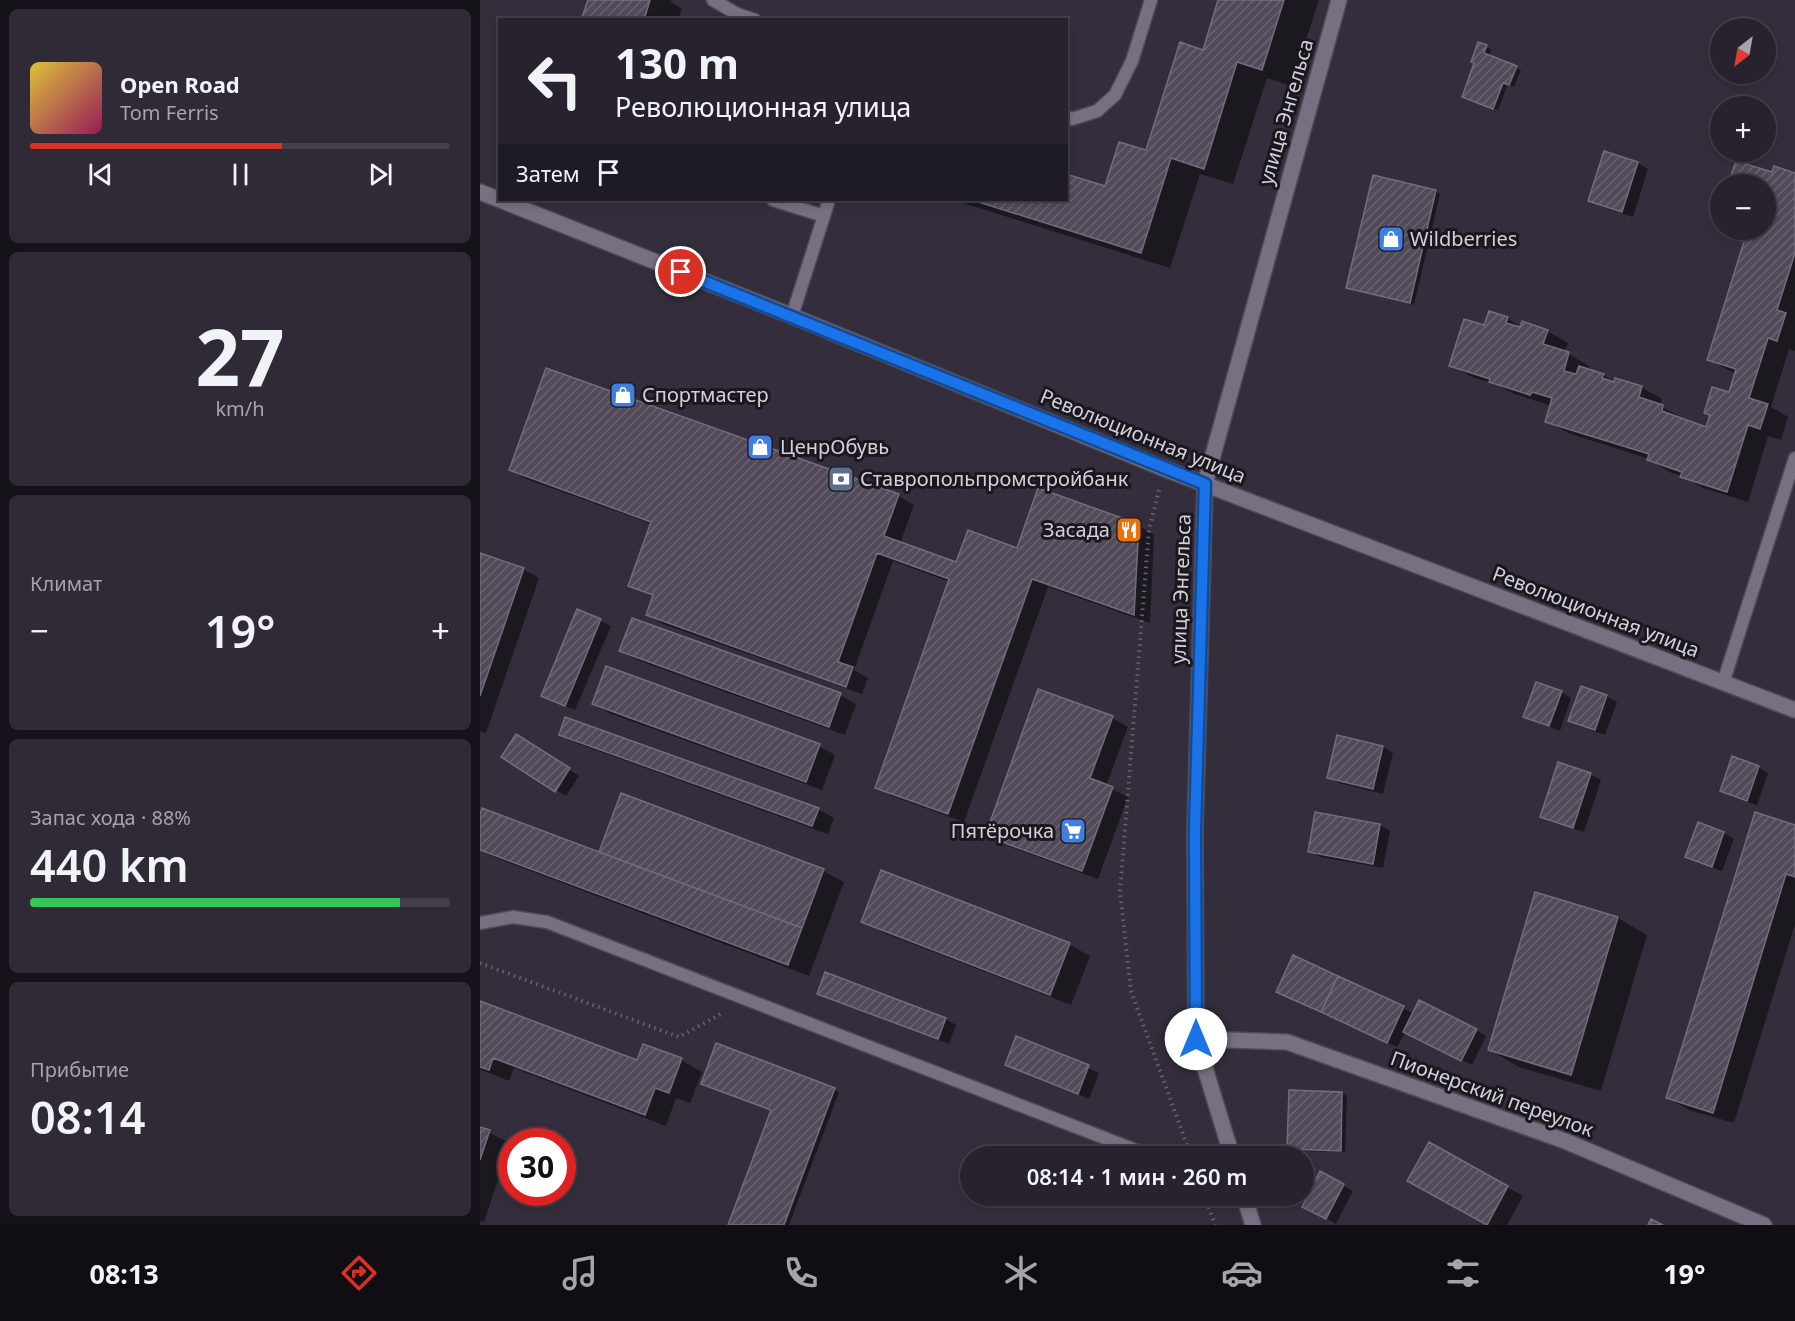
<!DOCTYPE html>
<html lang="ru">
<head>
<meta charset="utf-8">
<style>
	:root { --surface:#27222d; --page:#2f2a35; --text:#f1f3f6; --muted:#a4a4aa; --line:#433f49; --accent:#d93025 }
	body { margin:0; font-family:"Noto Sans",sans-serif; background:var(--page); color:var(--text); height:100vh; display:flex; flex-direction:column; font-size:22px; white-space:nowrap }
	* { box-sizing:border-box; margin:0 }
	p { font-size:20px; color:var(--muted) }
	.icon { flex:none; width:33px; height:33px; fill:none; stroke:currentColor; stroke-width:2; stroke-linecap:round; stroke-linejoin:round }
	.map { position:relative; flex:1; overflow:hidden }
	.side { display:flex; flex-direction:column; gap:9px; padding:9px; background:#151319; width:480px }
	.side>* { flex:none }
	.top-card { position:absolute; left:18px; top:18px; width:570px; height:183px; border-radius:0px; box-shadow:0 3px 9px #0003,0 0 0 2px var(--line); background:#27222d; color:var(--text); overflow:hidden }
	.needle { width:39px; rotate:211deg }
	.controls { position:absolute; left:1230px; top:18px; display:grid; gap:12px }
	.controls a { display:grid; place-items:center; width:66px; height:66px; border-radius:50%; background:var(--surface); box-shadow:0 3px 9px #0003,0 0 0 2px var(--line); font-size:30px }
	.speed { position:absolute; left:18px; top:1128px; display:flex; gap:12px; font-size:30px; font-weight:700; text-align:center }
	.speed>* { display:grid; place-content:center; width:78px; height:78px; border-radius:50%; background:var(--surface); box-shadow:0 3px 9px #0003,0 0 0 2px var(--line); line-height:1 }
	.speed .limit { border:9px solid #d22; background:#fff; color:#111 }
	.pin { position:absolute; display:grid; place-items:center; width:51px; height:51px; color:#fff; margin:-26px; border:3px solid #fff; border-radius:50%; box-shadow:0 2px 6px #0007 }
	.me { position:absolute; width:66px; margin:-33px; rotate:0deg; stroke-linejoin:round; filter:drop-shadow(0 0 4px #0008) }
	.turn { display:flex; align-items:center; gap:21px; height:126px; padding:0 18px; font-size:27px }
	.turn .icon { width:78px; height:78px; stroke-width:2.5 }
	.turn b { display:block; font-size:42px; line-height:51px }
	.then { display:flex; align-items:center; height:57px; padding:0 18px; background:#0003; gap:12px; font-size:22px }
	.big { font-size:45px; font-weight:600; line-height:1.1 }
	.side .widget { flex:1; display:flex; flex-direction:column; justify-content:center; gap:9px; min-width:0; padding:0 21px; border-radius:9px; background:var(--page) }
	.side .dial { align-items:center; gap:0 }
	.dial b { font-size:78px; line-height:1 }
	.song { display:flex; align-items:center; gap:18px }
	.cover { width:72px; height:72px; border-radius:9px; background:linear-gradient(135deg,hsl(50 70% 55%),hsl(330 70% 35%)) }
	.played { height:6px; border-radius:3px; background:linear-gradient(90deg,var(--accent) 60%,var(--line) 60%) }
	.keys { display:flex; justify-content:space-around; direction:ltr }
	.heat { display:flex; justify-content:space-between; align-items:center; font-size:33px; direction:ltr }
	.charge { height:9px; border-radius:4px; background:linear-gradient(90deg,#34c759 88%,var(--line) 0) }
	.trip { position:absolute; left:480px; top:1146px; width:354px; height:60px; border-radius:30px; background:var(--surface); box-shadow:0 3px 9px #0003,0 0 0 2px var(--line); font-weight:600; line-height:60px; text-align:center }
	.menu { display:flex; height:96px; justify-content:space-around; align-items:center; background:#100e12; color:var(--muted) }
	.menu .icon { width:42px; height:42px }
	.menu .selected { color:var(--accent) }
	.menu b { font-size:27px; color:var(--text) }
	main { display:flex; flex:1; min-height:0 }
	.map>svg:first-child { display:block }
</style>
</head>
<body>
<main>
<section class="side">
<div class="widget">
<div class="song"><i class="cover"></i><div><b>Open Road</b><p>Tom Ferris</p></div></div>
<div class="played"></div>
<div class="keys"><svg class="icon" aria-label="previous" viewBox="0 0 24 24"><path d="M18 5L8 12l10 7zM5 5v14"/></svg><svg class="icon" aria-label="pause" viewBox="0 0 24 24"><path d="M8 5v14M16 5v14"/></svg><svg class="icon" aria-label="next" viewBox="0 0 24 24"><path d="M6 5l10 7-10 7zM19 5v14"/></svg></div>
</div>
<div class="widget dial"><b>27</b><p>km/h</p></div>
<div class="widget"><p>Климат</p>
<div class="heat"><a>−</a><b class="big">19°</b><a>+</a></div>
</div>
<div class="widget"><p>Запас хода · 88%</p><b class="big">440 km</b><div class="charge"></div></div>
<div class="widget"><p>Прибытие</p><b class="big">08:14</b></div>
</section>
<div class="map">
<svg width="1315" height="1225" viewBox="0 0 1315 1225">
	<defs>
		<pattern id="building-hatch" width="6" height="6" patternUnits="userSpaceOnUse" patternTransform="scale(1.5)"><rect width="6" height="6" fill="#524a59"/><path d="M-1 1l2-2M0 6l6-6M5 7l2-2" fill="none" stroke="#6a6370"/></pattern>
	</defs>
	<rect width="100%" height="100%" fill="#342e3c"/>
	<!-- shadow -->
	<path fill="#0007" d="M109,0H191V2L202,9L198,20H103Z
		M740,0H839L811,86L787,78L753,184L720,174L690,268L474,200H586L626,188L667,152L724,52Z
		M999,44L1011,49L1009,57L1041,70L1034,87L1028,84L1018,110L988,99Z
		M1125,153L1158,163L1168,169L1153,217L1120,206L1110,200Z
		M1257,162L1293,174L1295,168L1315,174V351L1309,349L1291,407L1308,417L1301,440L1288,436L1268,502L1223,488L1202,476L1189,472L1169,459L1088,433L1067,421L1072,406L1032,393L1018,385L992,377L971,365L1005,327L1027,318L1041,327L1067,331L1088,343L1085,352L1109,366L1108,371L1123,375L1135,382L1161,387L1182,399L1180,406L1203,418V421L1227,429L1231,416L1226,413L1250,394L1256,374L1229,360L1283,230H1286V184H1250Z
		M956,191L960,194L934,305L868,288Z
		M31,470L418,496L434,505L420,544L477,564L538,550L658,525L674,535L670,623L568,587L484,822L412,796L397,787L470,582L413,561L374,670L388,678L382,694L183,624L168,615L174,597L150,585L172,524L46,479Z
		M0,555L43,569L59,578L6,733L0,731Z
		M98,611L131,626L95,710L73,701Z
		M141,651L360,695L376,704L365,735L157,660Z
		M1081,692L1091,698L1080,731L1055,722L1045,716Z
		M1126,696L1137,702L1125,735L1100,726L1090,720Z
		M113,704L339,746L355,755L342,790L129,713Z
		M632,718L648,727L626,786L648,797L618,879L522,844L507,835Z
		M81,734L338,809L354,818L348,834L96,743Z
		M858,737L903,747L913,753L903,794L859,783L849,777Z
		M46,742L99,776L86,796L76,790Z
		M1278,767L1288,773L1277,805L1252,797L1242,791Z
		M1110,774L1121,780L1104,832L1072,822L1062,816Z
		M1276,814L1315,826V924L1254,1123L1209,1110L1188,1098Z
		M0,819L120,854L343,871L364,882L329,976L11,856L0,850Z
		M900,825L910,831L903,868L840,857L829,851Z
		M1243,833L1254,839L1242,871L1217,862L1207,856Z
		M402,872L590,945L610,956L591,1005L404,933L383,921Z
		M1138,918L1167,935L1121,1091L1039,1067L1010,1050Z
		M338,993L466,1019L476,1025L469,1044L349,999Z
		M808,997L923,1008L934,1014L996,1030L1006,1036L992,1065L925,1032L917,1047Z
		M0,1002L158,1062L201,1060L222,1072L210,1103L196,1098L186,1126L34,1068L29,1081L2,1070L0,1069Z
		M537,1038L619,1073L609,1099L527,1064Z
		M237,1045L359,1092L309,1225H250L293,1110Z
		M862,1093L867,1096L865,1152L813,1151L808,1148Z
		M0,1128L30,1143L4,1222L0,1221Z
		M949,1144L1043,1196L1027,1225H1010L945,1190Z
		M841,1173L873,1191L856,1224L824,1206Z"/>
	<!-- building -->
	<path fill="url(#building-hatch)" stroke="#736c7c" stroke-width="1.5" d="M108,0H170L164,20H101Z
		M738,0H804L782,70L757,62L724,169L691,158L661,253L492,200H586V174L625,186L639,142L666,150L700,42L723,50Z
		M998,42L1007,45L1004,53L1037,66L1029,85L1023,83L1013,109L982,97L994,63L991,62Z
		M1124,151L1158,162L1142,212L1108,201Z
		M1256,161L1292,172L1294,166L1315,173V253L1297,310L1306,313L1297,341L1288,338L1269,398L1288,404L1280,429L1268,425L1247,492L1200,477L1202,472L1167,460L1169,454L1065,422L1072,398L1052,392L1050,395L1009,382L1010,379L969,366L984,319L1004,325L1009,311L1028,317L1026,323L1040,327L1042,321L1068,330L1063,344L1089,352L1084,371L1096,374L1099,366L1124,374L1122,378L1134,382L1135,378L1162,386L1159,397L1183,405L1182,411L1226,427L1230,415L1224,413L1232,387L1249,392L1256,369L1227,360L1267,232L1279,236L1281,230H1286V184H1248Z
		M893,175L956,190L930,303L866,288Z
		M66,368L419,494L404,536L476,562L488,530L537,548L558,488L659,524L654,615L552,579L468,814L395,788L469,579L397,553L358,662L373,667L366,687L166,615L173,595L148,586L171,522L29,470Z
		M0,553L44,568L0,696Z
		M97,609L121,619L85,706L61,696Z
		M152,618L361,693L349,727L139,651Z
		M126,666L340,744L326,782L112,704Z
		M1056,682L1082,691L1069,726L1043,717Z
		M1101,686L1127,695L1115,730L1088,721Z
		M558,689L633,716L610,778L633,787L602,871L505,836Z
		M85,717L339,808L332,826L79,735Z
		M36,734L90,768L75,792L21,757Z
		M857,735L903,746L893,789L847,778Z
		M1252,756L1279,766L1267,801L1240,791Z
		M1078,762L1111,773L1093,828L1060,817Z
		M141,793L344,869L322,928L119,852Z
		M2,808L322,928L308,965L0,850V814Z
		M835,812L900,824L893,864L828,852Z
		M1275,812L1315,825V877L1306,874L1233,1113L1186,1098Z
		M1218,822L1244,832L1232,867L1205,857Z
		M401,870L590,943L570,995L381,922Z
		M1055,892L1138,917L1091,1075L1008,1050Z
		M813,955L858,976L841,1012L796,992Z
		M345,972L466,1018L458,1039L337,994Z
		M858,976L924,1006L907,1043L841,1012Z
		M939,1000L997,1029L981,1061L923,1032Z
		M0,1001L157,1060L163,1044L202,1058L189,1093L175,1088L165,1115L13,1058L9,1070L0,1067Z
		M536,1036L609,1065L598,1094L525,1065Z
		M236,1043L355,1088L304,1225H248L291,1110L221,1084Z
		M809,1090L862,1092L861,1151L807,1149Z
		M0,1127L10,1130L0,1160Z
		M949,1142L1028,1186L1007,1225L927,1181Z
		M840,1171L864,1184L846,1219L822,1207Z
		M1171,1219L1183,1225H1168Z"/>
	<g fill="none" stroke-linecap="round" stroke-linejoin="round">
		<!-- service casing -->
		<g stroke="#504a56" stroke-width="15">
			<path id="service" d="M233,0L257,14L275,20
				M586,117L592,119L617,111L635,95L652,61L671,0
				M293,200L344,216
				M312,316L349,200
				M1243,683L1315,458
				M0,923L33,917L67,922L671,1156"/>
		</g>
		<!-- minor casing -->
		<g stroke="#504a56" stroke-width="18">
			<path id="minor" d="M716,1039L807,1042L1085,1141L1284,1225
				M752,1156L716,1039L715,829L725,484L859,0
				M764,1196L773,1225"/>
		</g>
		<!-- tertiary casing -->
		<g stroke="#504a56" stroke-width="18">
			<path id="tertiary" d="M0,192L312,316L685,469L1315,710"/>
		</g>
		<!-- path -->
		<path stroke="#68626f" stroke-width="4" stroke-dasharray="1.5 4.5" stroke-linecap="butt" d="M679,490L669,530L640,891L651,991L711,1156
			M0,963L199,1037L241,1014H243
			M712,1196L727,1201
			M725,1196L735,1225"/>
		<!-- service -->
		<use href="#service" stroke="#777080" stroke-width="12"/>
		<!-- minor -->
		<use href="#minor" stroke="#777080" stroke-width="15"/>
		<!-- tertiary -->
		<use href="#tertiary" stroke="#777080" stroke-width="15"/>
	</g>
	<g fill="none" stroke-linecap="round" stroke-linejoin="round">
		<!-- route casing -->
		<g stroke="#114b97" stroke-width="15">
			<path id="route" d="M201,272L725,484L715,829L716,1039"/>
		</g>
		<!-- route -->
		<use href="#route" stroke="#1a73e8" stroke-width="10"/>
	</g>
	<!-- icons -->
	<defs>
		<g id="shop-square" transform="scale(1.35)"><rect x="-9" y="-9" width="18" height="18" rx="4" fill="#3f7fe0" stroke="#1a171e"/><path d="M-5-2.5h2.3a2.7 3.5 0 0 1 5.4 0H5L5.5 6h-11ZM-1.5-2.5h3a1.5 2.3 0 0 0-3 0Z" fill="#fff"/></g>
		<g id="bank-square" transform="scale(1.35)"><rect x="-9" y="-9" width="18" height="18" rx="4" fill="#5c6f8a" stroke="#1a171e"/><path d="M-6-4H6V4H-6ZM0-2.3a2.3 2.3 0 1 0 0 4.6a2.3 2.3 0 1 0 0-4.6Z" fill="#fff"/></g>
		<g id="restaurant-square" transform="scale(1.35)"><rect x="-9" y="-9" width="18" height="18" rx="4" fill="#e8710a" stroke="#1a171e"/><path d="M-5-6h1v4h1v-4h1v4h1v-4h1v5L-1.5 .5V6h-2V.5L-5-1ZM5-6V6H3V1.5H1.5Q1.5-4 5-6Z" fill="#fff"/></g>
		<g id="supermarket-square" transform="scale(1.35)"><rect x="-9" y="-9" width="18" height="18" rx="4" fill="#3f7fe0" stroke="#1a171e"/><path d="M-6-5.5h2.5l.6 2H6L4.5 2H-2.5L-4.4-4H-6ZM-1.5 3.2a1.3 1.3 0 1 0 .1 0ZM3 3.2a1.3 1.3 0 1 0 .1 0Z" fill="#fff"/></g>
	</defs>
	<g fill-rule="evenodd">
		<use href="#shop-square" x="911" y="239"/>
		<use href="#shop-square" x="143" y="395"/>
		<use href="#shop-square" x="280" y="447"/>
		<use href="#bank-square" x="361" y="479"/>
		<use href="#restaurant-square" x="649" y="530"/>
		<use href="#supermarket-square" x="593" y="831"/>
	</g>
	<g text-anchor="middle" stroke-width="6" stroke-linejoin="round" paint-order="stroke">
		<!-- street labels -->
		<g font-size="20" fill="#d4d0d9" stroke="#1a171e">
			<text transform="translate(806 112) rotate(-74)" y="7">улица Энгельса</text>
			<text transform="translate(663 436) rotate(22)" y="7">Революционная улица</text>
			<text transform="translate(701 589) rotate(-88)" y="7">улица Энгельса</text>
			<text transform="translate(1116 612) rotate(21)" y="7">Революционная улица</text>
			<text transform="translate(1012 1094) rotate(20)" y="7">Пионерский переулок</text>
		</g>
		<!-- poi labels -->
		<g font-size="20" fill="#d4d0d9" stroke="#1a171e" text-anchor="start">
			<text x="930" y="246">Wildberries</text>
			<text x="162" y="402">Спортмастер</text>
			<text x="300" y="454">ЦенрОбувь</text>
			<text x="380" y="486">Ставропольпромстройбанк</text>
			<text x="630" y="537" text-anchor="end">Засада</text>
			<text x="574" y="838" text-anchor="end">Пятёрочка</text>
		</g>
	</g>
</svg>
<div class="controls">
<a><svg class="needle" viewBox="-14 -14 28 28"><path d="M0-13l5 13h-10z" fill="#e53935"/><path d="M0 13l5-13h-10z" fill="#a4a4aa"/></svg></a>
<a>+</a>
<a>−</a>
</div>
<div class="speed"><div class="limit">30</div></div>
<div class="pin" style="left:201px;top:272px;background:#d93025"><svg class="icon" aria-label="arrive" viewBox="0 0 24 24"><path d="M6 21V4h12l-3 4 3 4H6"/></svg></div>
<svg class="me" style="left:716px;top:1039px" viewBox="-20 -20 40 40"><circle r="19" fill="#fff"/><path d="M0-13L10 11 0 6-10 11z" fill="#1a73e8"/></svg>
<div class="trip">08:14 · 1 мин · 260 m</div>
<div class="top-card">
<div class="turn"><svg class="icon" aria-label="left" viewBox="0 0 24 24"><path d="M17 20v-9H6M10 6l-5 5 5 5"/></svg><div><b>130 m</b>Революционная улица</div></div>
<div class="then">Затем<svg class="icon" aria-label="arrive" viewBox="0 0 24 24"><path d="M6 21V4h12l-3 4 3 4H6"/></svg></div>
</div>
</div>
</main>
<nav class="menu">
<b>08:13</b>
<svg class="icon selected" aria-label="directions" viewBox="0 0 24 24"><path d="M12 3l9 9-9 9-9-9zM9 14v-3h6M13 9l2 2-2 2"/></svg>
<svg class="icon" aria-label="music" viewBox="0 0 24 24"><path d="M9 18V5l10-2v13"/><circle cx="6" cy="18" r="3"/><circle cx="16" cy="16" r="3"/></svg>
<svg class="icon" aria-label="phone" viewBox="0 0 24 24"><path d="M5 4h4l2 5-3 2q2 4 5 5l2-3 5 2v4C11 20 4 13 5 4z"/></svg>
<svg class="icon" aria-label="climate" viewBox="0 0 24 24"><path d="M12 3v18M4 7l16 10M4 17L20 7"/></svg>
<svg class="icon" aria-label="car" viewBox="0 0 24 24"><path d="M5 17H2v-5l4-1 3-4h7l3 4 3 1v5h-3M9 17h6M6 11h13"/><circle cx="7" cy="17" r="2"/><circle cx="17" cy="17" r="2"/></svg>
<svg class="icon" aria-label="filters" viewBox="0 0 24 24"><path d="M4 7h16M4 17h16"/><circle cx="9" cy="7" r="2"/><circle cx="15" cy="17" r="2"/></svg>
<b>19°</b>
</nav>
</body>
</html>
